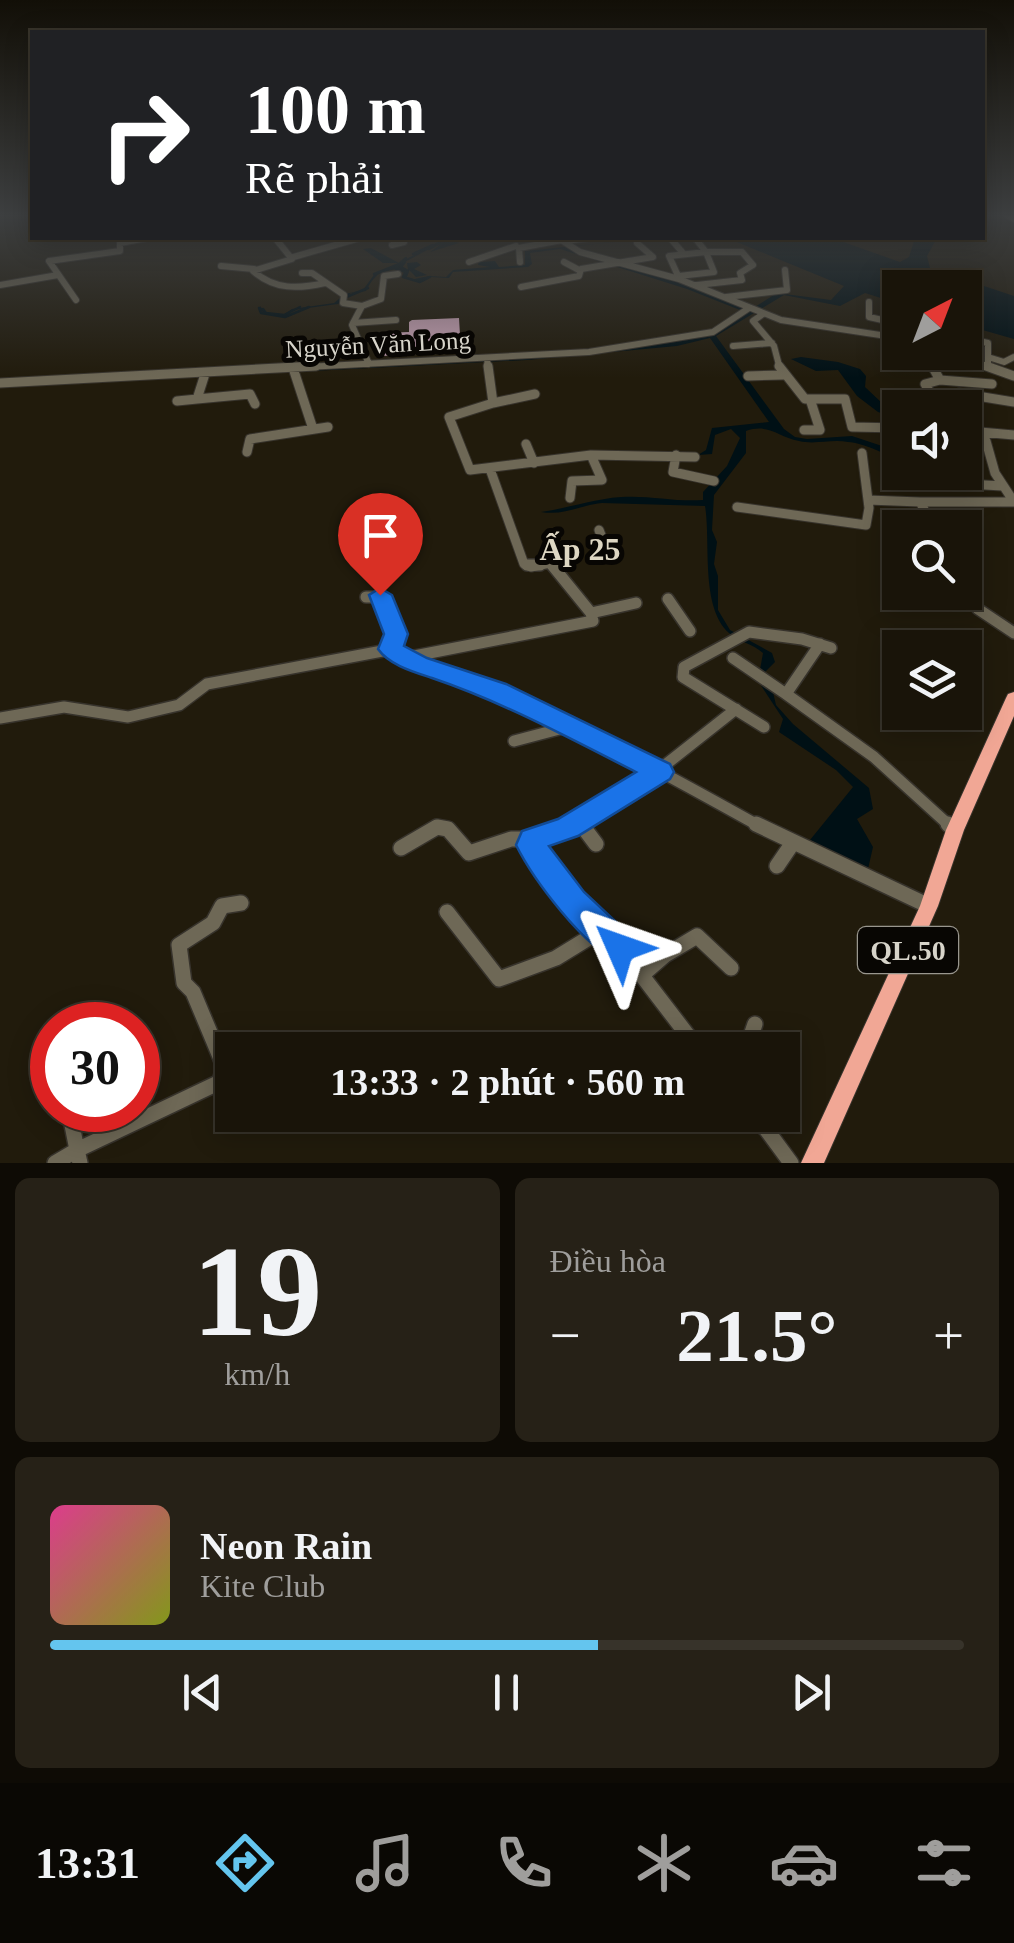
<!DOCTYPE html>
<html lang="vi">
<head>
<meta charset="utf-8">
<style>
	:root { --surface:#191409; --page:#262117; --text:#f1f3f6; --muted:#9f9e9c; --line:#37332a; --accent:#64c5ee }
	body { margin:0; font-family:Georgia,serif; background:var(--page); color:var(--text); height:100vh; display:flex; flex-direction:column; font-size:38px; white-space:nowrap }
	* { box-sizing:border-box; margin:0 }
	p { font-size:32px; color:var(--muted) }
	.icon { flex:none; width:55px; height:55px; fill:none; stroke:currentColor; stroke-width:2; stroke-linecap:round; stroke-linejoin:round }
	.map { position:relative; height:1163px; overflow:hidden }
	.details { display:flex; flex-direction:column; gap:15px; padding:15px; background:#0e0b05; flex:1 }
	.details>* { flex:none }
	.guide { position:absolute; left:30px; top:30px; width:955px; height:210px; border-radius:0px; box-shadow:0 5px 25px #0003,0 0 0 2px var(--line); background:#202124; color:#fff; overflow:hidden }
	.needle { width:65px; rotate:42deg }
	.controls { position:absolute; left:882px; top:270px; display:grid; gap:20px }
	.controls a { display:grid; place-items:center; width:100px; height:100px; border-radius:0px; background:var(--surface); box-shadow:0 5px 25px #0003,0 0 0 2px var(--line); font-size:50px }
	.speed { position:absolute; left:30px; top:1002px; display:flex; gap:20px; font-size:50px; font-weight:700; text-align:center }
	.speed>* { display:grid; place-content:center; width:130px; height:130px; border-radius:50%; background:var(--surface); box-shadow:0 5px 25px #0003,0 0 0 2px var(--line); line-height:1 }
	.speed .limit { border:15px solid #d22; background:#fff; color:#111 }
	.pin { position:absolute; display:grid; place-items:center; width:85px; height:85px; color:#fff; margin:-102px -42px; border-radius:50% 50% 50% 0; rotate:-45deg; box-shadow:0 0 10px #0007 }
	.pin .icon { rotate:45deg }
	.me { position:absolute; width:110px; margin:-55px; rotate:313deg; stroke-linejoin:round; filter:drop-shadow(0 0 8px #0008) }
	.turn { display:flex; align-items:center; gap:35px; height:210px; padding:0 50px; font-size:45px }
	.turn .icon { width:130px; height:130px; stroke-width:2.5 }
	.turn b { display:block; font-size:70px; line-height:85px }
	.big { font-size:75px; font-weight:700; line-height:1.1 }
	.details .card { flex:1; display:flex; flex-direction:column; justify-content:center; gap:15px; min-width:0; padding:0 35px; border-radius:15px; background:var(--page) }
	.details .dial { align-items:center; gap:0 }
	.dial b { font-size:130px; line-height:1 }
	.song { display:flex; align-items:center; gap:30px }
	.cover { width:120px; height:120px; border-radius:15px; background:linear-gradient(135deg,hsl(330 70% 55%),hsl(70 70% 35%)) }
	.played { height:10px; border-radius:5px; background:linear-gradient(90deg,var(--accent) 60%,var(--line) 60%) }
	.keys { display:flex; justify-content:space-around; direction:ltr }
	.heat { display:flex; justify-content:space-between; align-items:center; font-size:55px; direction:ltr }
	.details .tiles { flex:1; display:grid; gap:15px; grid-template-columns:1fr 1fr }
	.card:last-child { grid-column:span 2 }
	.trip { position:absolute; left:215px; top:1032px; width:585px; height:100px; border-radius:0px; background:var(--surface); box-shadow:0 5px 25px #0003,0 0 0 2px var(--line); font-weight:700; line-height:100px; text-align:center }
	.dock { display:flex; height:160px; justify-content:space-around; align-items:center; background:#0a0804; color:var(--muted) }
	.dock .icon { width:70px; height:70px }
	.dock .current { color:var(--accent) }
	.dock b { font-size:45px; color:var(--text) }
	.map>svg:first-child { display:block }
</style>
</head>
<body>
<div class="map">
<svg width="1014" height="1163" viewBox="0 0 1014 1163">
	<rect width="100%" height="100%" fill="#211b0c"/>
	<!-- water -->
	<path fill="#001015" d="M445,238L459,243L430,252L448,239L403,263L401,267L408,270L407,263L417,262L421,265L414,269L427,275L416,277L409,270L405,277L421,281L428,276L446,277L453,270L490,267L478,265L479,262L495,261L499,267L525,265V251L652,238L568,247L688,284L750,310L777,293L831,300L844,286L727,238H832L900,262L909,257L915,238H937L927,256L930,268L1014,296V339L965,325V288H900V304L865,293L840,306L784,295L716,336L784,429L795,437L807,439L852,436L900,452V463C888,454 863,443 848,442C831,439 815,445 799,441C778,437 769,423 746,431V453L714,495L712,530L717,542L714,564L718,576V610L730,630L772,653L775,662L765,672L764,681L772,688L776,705L793,724L869,788L873,809L857,819L873,847L868,869L810,840L853,787L836,770L779,732L783,719L758,681L763,653C753,644 739,642 729,633C700,607 711,542 705,506L602,503C580,505 565,516 541,512C569,508 593,499 621,497C649,495 675,502 703,500V492L727,466L740,438L731,429L715,435L712,454L698,455L706,450L712,428L769,422L710,338L677,346L527,360L0,387L607,352L708,335L745,312L687,289L560,249L530,253L532,264L528,267L453,272L449,278L430,277L422,282L403,277L404,271C384,266 374,275 366,291L351,293L338,304L293,310L285,317L259,311L260,306L266,313L283,315L292,309L334,303L345,294L363,290L376,272L398,263H383L363,249L371,248L399,263Z
		M801,357L838,362L860,369L866,376L865,387L883,404L900,412V419L878,412L857,396L838,370L816,371L791,359Z"/>
	<g fill="none" stroke-linecap="round" stroke-linejoin="round">
		<!-- stream -->
		<path stroke="#001015" stroke-width="2.5" d="M429,249L450,238
			M413,254L433,245
			M405,262L401,267L408,271L406,276
			M396,269L406,272L403,277L420,282L430,277L416,280
			M374,274L396,267L406,258
			M344,298L368,288
			M259,308L261,313L285,317L309,307
			M263,309L266,313L284,315L300,307"/>
	</g>
	<!-- building -->
	<path fill="#c6a1b3" d="M459,318L461,352L381,356L380,333L409,332V322L412,320Z"/>
	<g fill="none" stroke-linecap="round" stroke-linejoin="round">
		<!-- minor-far3 casing -->
		<g stroke="#37332c" stroke-width="8">
			<path id="minor-far3" d="M1007,215L1014,219
				M257,238H275L292,259L253,271C275,290 298,289 325,283
				M558,238L580,252L679,279L781,320L900,338
				M670,238L683,253
				M566,241L589,238
				M392,245L404,242L398,238
				M290,258L360,238
				M469,262L516,246
				M520,262L519,248L562,240
				M564,262L579,270
				M221,266L254,269
				M302,273H312L344,295L343,303L362,306L352,325L369,364
				M679,276L714,272L706,252H742L753,265L740,273L742,280L697,285
				M679,278L669,256L706,252L695,238
				M0,285L58,275
				M521,287L579,276L581,269L653,257L637,243
				M726,297L787,290L785,270
				M76,300L49,261L120,251V243L147,238
				M869,302V317L900,324
				M362,306L381,299L384,276L398,274
				M763,314L753,321L774,346L780,369
				M353,323L396,320
				M965,338L988,343V367
				M733,346L772,343
				M944,352L993,369
				M988,357L1004,362L1014,357
				M487,358L488,369
				M931,365L933,369
				M269,369L589,352L713,332L749,308"/>
		</g>
		<!-- minor-far2 casing -->
		<g stroke="#37332c" stroke-width="11">
			<path id="minor-far2" d="M488,366L493,403L449,417L470,470L591,455L695,457
				M779,366L805,399H845L852,427L900,428
				M932,366L940,380L925,384L934,399L949,408
				M986,366L1014,376
				M293,368L313,429
				M748,376L783,375
				M940,380L992,384
				M0,383L316,366
				M959,393L1014,402
				M197,399L250,394L255,404
				M177,401L197,399L205,374
				M493,403L535,394
				M965,414L986,441L995,473L1014,502
				M804,430H820L810,399
				M980,432L1014,435
				M526,444L534,463
				M247,452L250,439L328,427
				M676,455L673,472L714,481
				M490,469L524,564L531,567L550,563L554,568
				M934,482L1002,486
				M570,498L572,481L602,480L591,455
				M868,500L920,502L934,528
				M920,502H1014
				M737,507L866,525L869,508L862,453
				M599,530L608,553"/>
		</g>
		<!-- minor-far1 casing -->
		<g stroke="#37332c" stroke-width="14">
			<path id="minor-far1" d="M527,565H540
				M965,592L978,609L1014,633
				M366,597H382L396,634L391,649
				M668,599L690,631
				M591,613L636,603
				M820,644L786,694L874,757L951,827
				M409,657L593,621L591,613L552,565
				M733,658L786,694
				M0,718L64,707L128,717L179,705L207,684L393,649C427,669 464,676 500,692C589,732 675,779 761,827
				M764,727L683,677L684,667L749,632L802,639L831,648
				M514,741L567,727
				M579,821L583,827
				M565,827L641,784L736,709"/>
		</g>
		<!-- minor casing -->
		<g stroke="#37332c" stroke-width="18">
			<path id="minor" d="M570,824L533,839L531,845L573,902L620,947L699,1050
				M581,824L596,844
				M756,824L929,906
				M948,824L955,830
				M401,848L437,827L448,829L469,853L511,839H533
				M777,866L792,844
				M447,912L499,979L556,958L600,931
				M642,975L665,955L697,936L731,968
				M746,1050L755,1024
				M69,1110L77,1150L220,1082L224,1066L193,992L184,983L179,945L213,923L222,906L241,903
				M673,1115H677
				M748,1115L766,1129L791,1163
				M55,1163L77,1150L80,1163"/>
		</g>
		<!-- highway casing -->
		<g stroke="#37332c" stroke-width="2">
			<path id="highway" d="M1014,692V716L964,830L938,906L824,1163H801L920,906L946,830L1006,698L1008,694Z"/>
		</g>
		<!-- minor-far3 -->
		<use href="#minor-far3" stroke="#6e6856" stroke-width="6"/>
		<!-- minor-far2 -->
		<use href="#minor-far2" stroke="#6e6856" stroke-width="9"/>
		<!-- minor-far1 -->
		<use href="#minor-far1" stroke="#6e6856" stroke-width="11"/>
		<!-- minor -->
		<use href="#minor" stroke="#6e6856" stroke-width="15"/>
		<!-- highway -->
		<use href="#highway" fill="#f1a795" fill-rule="evenodd"/>
	</g>
	<!-- sky -->
	<linearGradient id="sky" x2="0" y2="1"><stop stop-color="#120f07"/><stop offset="0.57" stop-color="#3d3f40"/><stop offset="1" stop-color="#3d3f40" stop-opacity="0"/></linearGradient>
	<rect width="1014" height="378" fill="url(#sky)"/>
	<!-- route -->
	<path fill="#1a73e8" stroke="#114b97" stroke-width="2.5" d="M380,588L392,595L408,634L404,646L427,658L506,684L670,764L674,772L670,779L578,836L549,846L584,892L632,937L636,948L632,958L620,962C584,948 533,879 516,845L522,831L558,819L636,772C569,738 503,702 432,678C414,672 389,665 378,649L384,634L369,595Z"/>
	<g text-anchor="middle" stroke-width="10" stroke-linejoin="round" paint-order="stroke">
		<!-- far-street labels -->
		<g font-size="25" fill="#d7d4ca" stroke="#080603">
			<text transform="translate(378 344) rotate(-3)" y="9">Nguyễn Văn Long</text>
		</g>
		<!-- shield labels -->
		<rect fill="#080603" stroke="#99968e" stroke-width="2.5" x="858" y="927" width="100" height="46" rx="8"/>
		<g font-size="28" font-weight="bold" fill="#d7d4ca">
			<text x="908" y="960">QL.50</text>
		</g>
		<!-- neighbourhood labels -->
		<g font-size="32" font-weight="bold" fill="#ded7c3" stroke="#080603">
			<text x="580" y="560">Ấp 25</text>
		</g>
	</g>
</svg>
<div class="controls">
<a><svg class="needle" viewBox="-14 -14 28 28"><path d="M0-13l5 13h-10z" fill="#e53935"/><path d="M0 13l5-13h-10z" fill="#9f9e9c"/></svg></a>
<a><svg class="icon" aria-label="sound" viewBox="0 0 24 24"><path d="M4 9h4l5-4v14l-5-4H4zM17 9q2 3 0 6"/></svg></a>
<a><svg class="icon" aria-label="search" viewBox="0 0 24 24"><circle cx="10" cy="10" r="6"/><path d="M15 15l6 6"/></svg></a>
<a><svg class="icon" aria-label="layers" viewBox="0 0 24 24"><path d="M12 4l9 5-9 5-9-5zM3 14l9 5 9-5"/></svg></a>
</div>
<div class="speed"><div class="limit">30</div></div>
<div class="pin" style="left:380px;top:595px;background:#d93025"><svg class="icon" aria-label="arrive" viewBox="0 0 24 24"><path d="M6 21V4h12l-3 4 3 4H6"/></svg></div>
<svg class="me" style="left:620px;top:948px" viewBox="-20 -20 40 40"><path d="M0-17L14 15 0 8-14 15z" fill="#1a73e8" stroke="#fff" stroke-width="4"/></svg>
<div class="trip">13:33 · 2 phút · 560 m</div>
<div class="guide">
<div class="turn"><svg class="icon" aria-label="right" viewBox="0 0 24 24"><path d="M7 20v-9h11M14 6l5 5-5 5"/></svg><div><b>100 m</b>Rẽ phải</div></div>
</div>
</div>
<section class="details">
<div class="tiles">
<div class="card dial"><b>19</b><p>km/h</p></div>
<div class="card"><p>Điều hòa</p>
<div class="heat"><a>−</a><b class="big">21.5°</b><a>+</a></div>
</div>
<div class="card">
<div class="song"><i class="cover"></i><div><b>Neon Rain</b><p>Kite Club</p></div></div>
<div class="played"></div>
<div class="keys"><svg class="icon" aria-label="previous" viewBox="0 0 24 24"><path d="M18 5L8 12l10 7zM5 5v14"/></svg><svg class="icon" aria-label="pause" viewBox="0 0 24 24"><path d="M8 5v14M16 5v14"/></svg><svg class="icon" aria-label="next" viewBox="0 0 24 24"><path d="M6 5l10 7-10 7zM19 5v14"/></svg></div>
</div>
</div>
</section>
<nav class="dock">
<b>13:31</b>
<svg class="icon current" aria-label="directions" viewBox="0 0 24 24"><path d="M12 3l9 9-9 9-9-9zM9 14v-3h6M13 9l2 2-2 2"/></svg>
<svg class="icon" aria-label="music" viewBox="0 0 24 24"><path d="M9 18V5l10-2v13"/><circle cx="6" cy="18" r="3"/><circle cx="16" cy="16" r="3"/></svg>
<svg class="icon" aria-label="phone" viewBox="0 0 24 24"><path d="M5 4h4l2 5-3 2q2 4 5 5l2-3 5 2v4C11 20 4 13 5 4z"/></svg>
<svg class="icon" aria-label="climate" viewBox="0 0 24 24"><path d="M12 3v18M4 7l16 10M4 17L20 7"/></svg>
<svg class="icon" aria-label="car" viewBox="0 0 24 24"><path d="M5 17H2v-5l4-1 3-4h7l3 4 3 1v5h-3M9 17h6M6 11h13"/><circle cx="7" cy="17" r="2"/><circle cx="17" cy="17" r="2"/></svg>
<svg class="icon" aria-label="filters" viewBox="0 0 24 24"><path d="M4 7h16M4 17h16"/><circle cx="9" cy="7" r="2"/><circle cx="15" cy="17" r="2"/></svg>
</nav>
</body>
</html>
